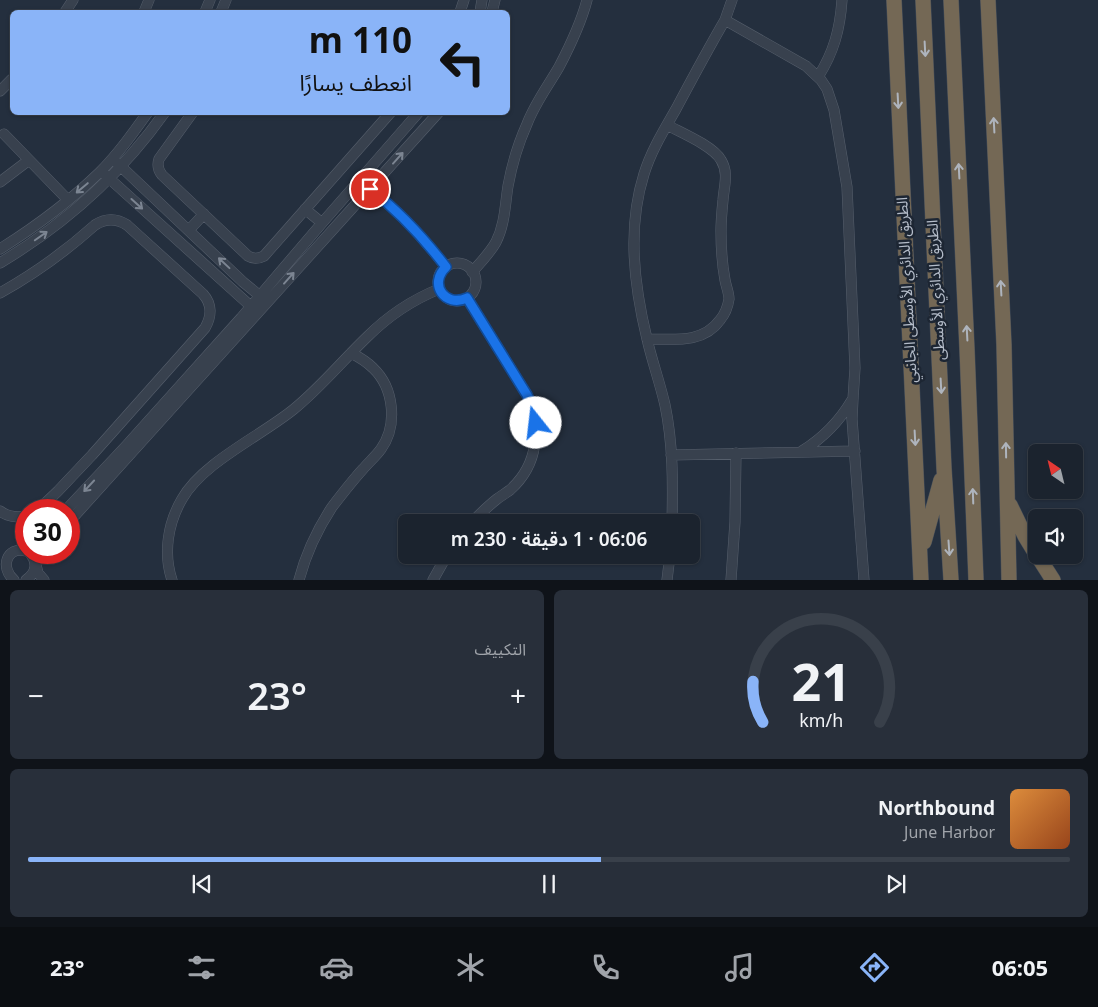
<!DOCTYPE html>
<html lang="ar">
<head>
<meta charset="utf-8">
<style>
	:root { --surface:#1b232e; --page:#282f3a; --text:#f1f3f6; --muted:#a0a4aa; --line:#39404a; --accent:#8ab4f8 }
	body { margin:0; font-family:"Noto Sans","Noto Sans Arabic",sans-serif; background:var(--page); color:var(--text); direction:rtl; height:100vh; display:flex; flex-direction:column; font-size:19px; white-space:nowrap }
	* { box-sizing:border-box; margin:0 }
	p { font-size:16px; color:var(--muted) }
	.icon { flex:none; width:28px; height:28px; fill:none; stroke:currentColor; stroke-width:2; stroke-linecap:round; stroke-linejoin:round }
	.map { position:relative; height:580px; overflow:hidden; direction:ltr }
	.drawer { display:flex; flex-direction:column; gap:10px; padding:10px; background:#0f1319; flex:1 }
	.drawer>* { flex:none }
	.hud { position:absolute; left:10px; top:10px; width:500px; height:105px; border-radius:8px; box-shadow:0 1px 4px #0004,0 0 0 1px var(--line); direction:rtl; background:#8ab4f8; color:#111; overflow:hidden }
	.needle { width:32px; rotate:325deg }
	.fabs { position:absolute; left:1028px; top:444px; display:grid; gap:10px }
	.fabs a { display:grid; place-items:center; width:55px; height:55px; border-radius:8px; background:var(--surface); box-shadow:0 1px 4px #0004,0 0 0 1px var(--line); font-size:25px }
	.speed { position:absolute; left:15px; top:499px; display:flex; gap:10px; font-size:25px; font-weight:700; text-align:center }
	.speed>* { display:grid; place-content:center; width:65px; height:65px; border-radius:50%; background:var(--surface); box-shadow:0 1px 4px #0004,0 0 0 1px var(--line); line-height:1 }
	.speed .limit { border:8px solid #d22; background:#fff; color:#111 }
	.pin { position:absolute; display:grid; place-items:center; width:42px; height:42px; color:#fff; margin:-21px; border:2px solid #fff; border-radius:50%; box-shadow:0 1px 5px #0007 }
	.me { position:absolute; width:55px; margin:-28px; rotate:344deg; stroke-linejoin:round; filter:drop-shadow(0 0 4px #0008) }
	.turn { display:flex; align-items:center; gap:18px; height:105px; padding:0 15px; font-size:22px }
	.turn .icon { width:65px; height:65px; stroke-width:2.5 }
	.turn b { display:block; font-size:35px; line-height:42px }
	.big { font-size:38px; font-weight:600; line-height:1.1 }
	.drawer .widget { flex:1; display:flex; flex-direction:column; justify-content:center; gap:8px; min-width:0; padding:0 18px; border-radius:8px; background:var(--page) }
	.drawer .dial { align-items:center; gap:0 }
	.dial svg { height:130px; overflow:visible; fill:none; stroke:var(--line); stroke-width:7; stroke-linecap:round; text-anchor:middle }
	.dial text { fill:var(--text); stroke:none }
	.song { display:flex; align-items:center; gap:15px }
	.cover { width:60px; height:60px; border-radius:8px; background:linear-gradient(135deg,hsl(30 70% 55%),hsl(20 70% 35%)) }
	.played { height:5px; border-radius:2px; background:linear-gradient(90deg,var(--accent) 55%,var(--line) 55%) }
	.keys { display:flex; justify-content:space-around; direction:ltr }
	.heat { display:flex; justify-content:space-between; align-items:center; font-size:28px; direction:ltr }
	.drawer .tiles { flex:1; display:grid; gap:10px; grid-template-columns:1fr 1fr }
	.widget:last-child { grid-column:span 2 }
	.trip { position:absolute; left:398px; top:514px; width:302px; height:50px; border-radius:8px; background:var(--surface); box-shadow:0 1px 4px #0004,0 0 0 1px var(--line); font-weight:600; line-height:50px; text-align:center; direction:rtl }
	.tabs { display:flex; height:80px; justify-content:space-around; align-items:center; background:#0b0e12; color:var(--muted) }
	.tabs .icon { width:35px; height:35px }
	.tabs .current { color:var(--accent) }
	.tabs b { font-size:22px; color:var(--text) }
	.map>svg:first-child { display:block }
</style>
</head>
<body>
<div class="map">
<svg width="1098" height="580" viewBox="0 0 1098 580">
	<rect width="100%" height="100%" fill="#242f3e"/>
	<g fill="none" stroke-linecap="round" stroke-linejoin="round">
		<!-- minor casing -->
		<g stroke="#565f6c" stroke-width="11">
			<path id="minor" d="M65,12L73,0
				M144,12L149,0
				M205,12L210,0
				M221,12L226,0
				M460,12L464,0
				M480,12L482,0
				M492,12L495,0
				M725,20L806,66L821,80L827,89L834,110L847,187L855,368L853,399L852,419L864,580
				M818,77C834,52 840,29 842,0
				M0,91L12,79
				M193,112L159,159C157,165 158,170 162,175L248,256C253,259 258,259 264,256L391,112
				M4,134L68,200
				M113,159L243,282L265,300
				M101,171L255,310
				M0,182L29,160
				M370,189C401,213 422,237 446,267
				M305,209L322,223
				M189,230L204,214
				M0,249C35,227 70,201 100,172C118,154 133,133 148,112
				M0,263C65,224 121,174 165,112
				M438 282a19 19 0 1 1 38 0a19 19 0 1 1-38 0Z
				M472,272C481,262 490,253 496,242C505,224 505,205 508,186C512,164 518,144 527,124C535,103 548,86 559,67C570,46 581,23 587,0
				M0,293C34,274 66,251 95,225C106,218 116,218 127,225L203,294C212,304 212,316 205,328L92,455L58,491L38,510
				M467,298L527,395C541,428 539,464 510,490C506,493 501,496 497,499C488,506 480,514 472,522
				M647,339C673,339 703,344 720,320C725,314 728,306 729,299C729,293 726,286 725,280C722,264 721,247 721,231C721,221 722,210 723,200C724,186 729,173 721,160C713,146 682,133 667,125
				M802,451C823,438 839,422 852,400
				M671,455L855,451
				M66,510L126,446L241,318L322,223L419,112
				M0,511C8,517 16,518 26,516
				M69,522L439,112
				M672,522C673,484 673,443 665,405C660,383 652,361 647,339C634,285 627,228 644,174C651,151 664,130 676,109C692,79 708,49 725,20L732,0
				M36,565L38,573L44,580
				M14,580C0,568 6,546 26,551
				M26,580C37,572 38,562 29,552
				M172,580C163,553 168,523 182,499C203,462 261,436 294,409C321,387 342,361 367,337C388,316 412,300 439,289
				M299,580C306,553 317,530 332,507C342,494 352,481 363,469C369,462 376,456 381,449C398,425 394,388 373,368C367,362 359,357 351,353
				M433,580L447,555
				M667,580L670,555
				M731,580L735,522L736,453"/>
		</g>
		<!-- highway casing -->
		<g stroke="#434c59" stroke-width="16">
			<path id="highway" d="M894,0L921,580
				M923,0L944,468L951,580
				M951,0L967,349L976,580
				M988,0L1004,345L1009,580
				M1010,505L1025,536L1036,554
				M924,542L941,480
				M1037,555L1053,580"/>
		</g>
		<!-- minor -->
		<use href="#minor" stroke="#38414e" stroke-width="10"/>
		<!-- highway -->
		<use href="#highway" stroke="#746855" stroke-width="15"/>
	</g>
	<!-- one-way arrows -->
	<defs><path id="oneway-shaft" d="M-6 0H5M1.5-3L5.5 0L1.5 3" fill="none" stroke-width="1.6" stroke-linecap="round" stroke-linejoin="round" transform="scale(1.25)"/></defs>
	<g stroke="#aeb4bd">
		<use href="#oneway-shaft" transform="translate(925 49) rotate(87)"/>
		<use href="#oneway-shaft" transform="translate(898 101) rotate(87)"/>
		<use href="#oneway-shaft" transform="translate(994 125) rotate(-93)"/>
		<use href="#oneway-shaft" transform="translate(959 171) rotate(-93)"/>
		<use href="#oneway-shaft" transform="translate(1001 288) rotate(-93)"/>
		<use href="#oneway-shaft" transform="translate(967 333) rotate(-93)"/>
		<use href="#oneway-shaft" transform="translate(941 386) rotate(87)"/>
		<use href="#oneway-shaft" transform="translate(915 438) rotate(87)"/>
		<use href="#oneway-shaft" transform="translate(1006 450) rotate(-91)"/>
		<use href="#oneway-shaft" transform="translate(973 496) rotate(-92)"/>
		<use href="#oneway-shaft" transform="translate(949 548) rotate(86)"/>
	</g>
	<g stroke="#7c8592">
		<use href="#oneway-shaft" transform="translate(398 158) rotate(-48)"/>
		<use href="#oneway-shaft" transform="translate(82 188) rotate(140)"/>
		<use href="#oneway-shaft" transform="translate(137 204) rotate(42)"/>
		<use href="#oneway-shaft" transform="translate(41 236) rotate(-35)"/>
		<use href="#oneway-shaft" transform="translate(224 263) rotate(-137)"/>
		<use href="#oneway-shaft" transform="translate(289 278) rotate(-48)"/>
		<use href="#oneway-shaft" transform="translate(89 486) rotate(133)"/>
	</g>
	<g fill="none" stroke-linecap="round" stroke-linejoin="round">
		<!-- route casing -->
		<g stroke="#114b97" stroke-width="12">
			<path id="route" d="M370,189C400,212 423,237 446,267C428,284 445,308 467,298L527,395L533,408L536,423"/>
		</g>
		<!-- route -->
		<use href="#route" stroke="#1a73e8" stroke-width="9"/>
	</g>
	<g text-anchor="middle" stroke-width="5" stroke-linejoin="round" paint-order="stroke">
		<!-- street labels -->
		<g font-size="15" fill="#b4bcc9" stroke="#1d2633">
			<text transform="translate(907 290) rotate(-93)" y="5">الطريق الدائري الأوسطى الجانبي</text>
			<text transform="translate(936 290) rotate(-93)" y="5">الطريق الدائري الأوسطى</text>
		</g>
	</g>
</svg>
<div class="fabs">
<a><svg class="needle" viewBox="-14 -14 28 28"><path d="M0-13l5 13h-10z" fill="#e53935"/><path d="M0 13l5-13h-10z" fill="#a0a4aa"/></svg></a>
<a><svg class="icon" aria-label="sound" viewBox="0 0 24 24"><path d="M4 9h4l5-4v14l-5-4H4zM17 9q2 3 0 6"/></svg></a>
</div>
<div class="speed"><div class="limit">30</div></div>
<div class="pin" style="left:370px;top:189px;background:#d93025"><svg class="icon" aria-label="arrive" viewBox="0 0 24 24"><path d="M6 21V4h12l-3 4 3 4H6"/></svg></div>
<svg class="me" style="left:536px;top:423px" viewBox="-20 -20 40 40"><circle r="19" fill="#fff"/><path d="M0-13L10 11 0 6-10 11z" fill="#1a73e8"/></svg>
<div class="trip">06:06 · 1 دقيقة · 230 m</div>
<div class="hud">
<div class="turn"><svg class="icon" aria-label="left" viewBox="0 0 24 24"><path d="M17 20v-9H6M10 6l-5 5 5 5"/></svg><div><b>110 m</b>انعطف يسارًا</div></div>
</div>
</div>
<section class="drawer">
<div class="tiles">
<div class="widget dial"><svg viewBox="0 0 100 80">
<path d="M14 69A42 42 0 1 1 86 69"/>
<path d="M14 69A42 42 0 0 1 8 44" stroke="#8ab4f8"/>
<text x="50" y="56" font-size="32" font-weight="700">21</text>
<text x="50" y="72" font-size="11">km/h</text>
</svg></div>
<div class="widget"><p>التكييف</p>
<div class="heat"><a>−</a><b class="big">23°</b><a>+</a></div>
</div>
<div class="widget">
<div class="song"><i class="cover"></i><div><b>Northbound</b><p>June Harbor</p></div></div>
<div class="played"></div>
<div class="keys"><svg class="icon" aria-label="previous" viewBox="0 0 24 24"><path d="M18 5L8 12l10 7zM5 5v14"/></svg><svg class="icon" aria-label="pause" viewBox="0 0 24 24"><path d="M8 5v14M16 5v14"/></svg><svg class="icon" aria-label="next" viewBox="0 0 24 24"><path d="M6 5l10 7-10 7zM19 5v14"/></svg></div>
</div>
</div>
</section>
<nav class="tabs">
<b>06:05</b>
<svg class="icon current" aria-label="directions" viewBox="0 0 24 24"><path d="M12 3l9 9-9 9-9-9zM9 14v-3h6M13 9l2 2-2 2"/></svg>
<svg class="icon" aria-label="music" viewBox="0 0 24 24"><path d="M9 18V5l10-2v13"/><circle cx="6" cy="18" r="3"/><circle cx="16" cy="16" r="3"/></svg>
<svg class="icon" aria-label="phone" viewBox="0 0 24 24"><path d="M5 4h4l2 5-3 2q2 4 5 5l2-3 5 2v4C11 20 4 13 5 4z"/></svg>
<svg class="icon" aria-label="climate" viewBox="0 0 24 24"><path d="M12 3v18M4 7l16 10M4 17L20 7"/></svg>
<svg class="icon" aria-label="car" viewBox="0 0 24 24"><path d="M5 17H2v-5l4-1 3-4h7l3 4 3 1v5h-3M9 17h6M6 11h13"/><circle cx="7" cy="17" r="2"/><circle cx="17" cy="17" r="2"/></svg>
<svg class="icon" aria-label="filters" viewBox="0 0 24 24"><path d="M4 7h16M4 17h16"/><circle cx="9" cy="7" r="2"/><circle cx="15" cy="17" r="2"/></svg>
<b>23°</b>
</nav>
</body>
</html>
